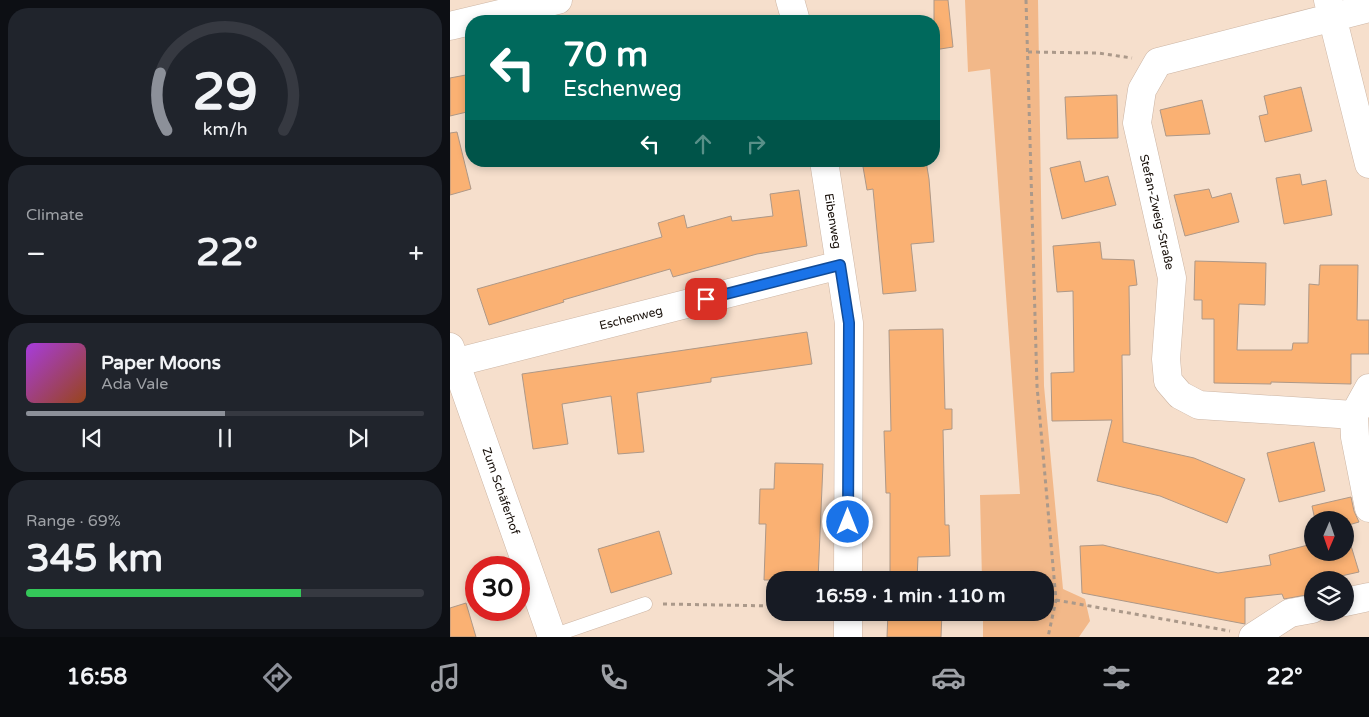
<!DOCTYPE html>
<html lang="en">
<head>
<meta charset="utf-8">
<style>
	:root { --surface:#171b24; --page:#20242c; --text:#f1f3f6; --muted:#9ea1a6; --line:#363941; --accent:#8c9099 }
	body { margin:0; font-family:"Varela Round",sans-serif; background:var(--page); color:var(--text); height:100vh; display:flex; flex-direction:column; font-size:19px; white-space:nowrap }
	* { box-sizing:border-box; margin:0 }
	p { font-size:16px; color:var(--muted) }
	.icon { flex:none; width:28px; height:28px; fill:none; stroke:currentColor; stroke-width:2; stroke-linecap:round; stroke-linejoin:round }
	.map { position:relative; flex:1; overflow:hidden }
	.drawer { display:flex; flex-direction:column; gap:8px; padding:8px; background:#0d0f14; width:450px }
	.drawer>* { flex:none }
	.top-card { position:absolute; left:15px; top:15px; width:475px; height:152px; border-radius:20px; box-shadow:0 2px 8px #0003; background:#00695c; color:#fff; overflow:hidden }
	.needle { width:32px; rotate:182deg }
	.tools { position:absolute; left:854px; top:511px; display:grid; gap:10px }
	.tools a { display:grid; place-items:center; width:50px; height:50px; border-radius:50%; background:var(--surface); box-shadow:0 2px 8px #0003; font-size:25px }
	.speed { position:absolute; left:15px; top:556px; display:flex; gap:10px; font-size:25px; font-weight:700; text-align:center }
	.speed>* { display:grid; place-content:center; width:65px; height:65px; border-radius:50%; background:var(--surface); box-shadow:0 2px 8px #0003; line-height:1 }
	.speed .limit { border:8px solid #d22; background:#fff; color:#111 }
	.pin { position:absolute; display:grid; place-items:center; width:42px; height:42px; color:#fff; margin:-21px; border-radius:10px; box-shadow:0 2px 8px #0006 }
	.me { position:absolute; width:55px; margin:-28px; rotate:0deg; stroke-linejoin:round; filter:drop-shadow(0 0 4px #0008) }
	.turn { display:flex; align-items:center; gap:18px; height:105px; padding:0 15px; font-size:22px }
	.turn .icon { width:65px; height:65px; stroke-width:2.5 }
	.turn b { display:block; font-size:35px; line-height:42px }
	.lanes { display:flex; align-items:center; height:48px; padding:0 15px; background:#0003; justify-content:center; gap:25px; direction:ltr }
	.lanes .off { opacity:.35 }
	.big { font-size:38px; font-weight:700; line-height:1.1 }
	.drawer .tile { flex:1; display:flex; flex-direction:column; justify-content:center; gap:8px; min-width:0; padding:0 18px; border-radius:20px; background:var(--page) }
	.drawer .dial { align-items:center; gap:0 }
	.dial svg { height:130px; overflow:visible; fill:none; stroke:var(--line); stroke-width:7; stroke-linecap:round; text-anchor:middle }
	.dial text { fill:var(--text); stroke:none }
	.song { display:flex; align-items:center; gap:15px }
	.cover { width:60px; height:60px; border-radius:8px; background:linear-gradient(135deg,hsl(280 70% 55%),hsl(20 70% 35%)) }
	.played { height:5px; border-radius:2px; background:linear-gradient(90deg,var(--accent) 50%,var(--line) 50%) }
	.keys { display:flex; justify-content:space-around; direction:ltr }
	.heat { display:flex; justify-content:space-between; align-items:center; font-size:28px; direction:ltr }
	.charge { height:8px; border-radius:4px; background:linear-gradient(90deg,#34c759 69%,var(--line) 0) }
	.trip { position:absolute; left:316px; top:571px; width:288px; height:50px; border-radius:20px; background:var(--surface); box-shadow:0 2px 8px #0003; font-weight:700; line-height:50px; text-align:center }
	.tab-bar { display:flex; height:80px; justify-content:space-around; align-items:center; background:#090b0e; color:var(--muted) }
	.tab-bar .icon { width:35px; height:35px }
	.tab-bar .current { color:var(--accent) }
	.tab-bar b { font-size:22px; color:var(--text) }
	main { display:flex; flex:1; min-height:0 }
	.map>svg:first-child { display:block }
</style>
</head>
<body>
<main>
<section class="drawer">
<div class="tile dial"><svg viewBox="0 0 100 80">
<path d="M14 69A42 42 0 1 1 86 69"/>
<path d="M14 69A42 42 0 0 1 10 34" stroke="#8c9099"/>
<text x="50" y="56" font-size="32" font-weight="700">29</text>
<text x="50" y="72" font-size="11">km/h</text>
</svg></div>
<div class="tile"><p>Climate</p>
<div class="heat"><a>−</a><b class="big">22°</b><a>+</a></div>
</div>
<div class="tile">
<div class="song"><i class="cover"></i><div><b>Paper Moons</b><p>Ada Vale</p></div></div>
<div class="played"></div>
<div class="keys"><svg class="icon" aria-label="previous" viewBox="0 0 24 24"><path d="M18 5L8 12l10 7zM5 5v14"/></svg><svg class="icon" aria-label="pause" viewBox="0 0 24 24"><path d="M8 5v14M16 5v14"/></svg><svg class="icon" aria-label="next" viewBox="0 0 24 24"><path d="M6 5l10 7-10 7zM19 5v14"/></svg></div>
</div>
<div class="tile"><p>Range · 69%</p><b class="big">345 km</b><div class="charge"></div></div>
</section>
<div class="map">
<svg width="919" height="637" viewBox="0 0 919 637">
	<rect width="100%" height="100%" fill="#f6dfcc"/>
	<!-- green -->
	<path fill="#f2b889" d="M515,0H588L594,386L613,589L635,599L640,621L629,637H533V613L595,612V580H532L530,495L570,494L540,69L518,72Z"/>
	<!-- building -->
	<path fill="#fab173" stroke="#ae9887" d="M484,0H498L503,47L484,50Z
		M21,74V111L0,116V78Z
		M851,87L862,131L815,142L809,116L818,114L814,96Z
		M667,95L668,138L617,139L615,97Z
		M752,100L760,134L716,136L710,110Z
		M7,132L21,189L0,195V133Z
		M412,161H476L479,179L484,242L461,244L466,291L433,294L423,189L417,190Z
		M630,161L635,182L658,176L666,205L612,219L600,168Z
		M850,174L852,185L876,180L882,215L834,224L826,178Z
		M759,189L762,198L781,193L789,222L735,236L724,195Z
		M349,190L357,246L307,254L223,277L220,269L113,300L114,302L39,325L27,289L212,237L208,223L234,215L237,228L281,216L282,221L323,216L320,194Z
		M650,242L652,259L684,260L687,285L679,286L680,355H672L673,442L744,458L795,479L777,523L710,496L647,481L662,420L602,421L601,373L624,372L623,291L607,292L603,246Z
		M745,261L816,263L815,305L789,304L787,350H842L843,343H858L859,284L869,285L870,265H908L907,320H919V354H901V384L821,382V384L764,383V319H752V300H744Z
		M493,329L495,409H502V429L493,430L495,525H499L500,556L468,557L467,580H440V493H436L434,431H441L439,330Z
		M357,332L362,364L261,378V382L187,393L194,452L168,454L161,396L112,404L118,444L83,449L72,374Z
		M864,442L875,491L829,502L817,453Z
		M325,463L373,464L368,580H314L316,524H309L310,489H324Z
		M901,497L904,511L909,522L895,526L909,572L873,580H862V594L834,599L832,594L795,598V624L632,593L630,546L653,545L768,573L821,565L819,555L862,544V552H895V520H865L862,506Z
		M209,531L222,574L161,593L148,549Z
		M16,603L26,637H0V608Z
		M438,612H492L491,637H437Z"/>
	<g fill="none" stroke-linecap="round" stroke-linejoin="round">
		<!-- lane casing -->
		<g stroke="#ccb5a4" stroke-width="15">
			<path id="lane" d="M102,636L195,604"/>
		</g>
		<!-- street casing -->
		<g stroke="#ccb5a4" stroke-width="29">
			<path id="street" d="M340,0L346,21
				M878,0L919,164
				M374,161L399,323L398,580
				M0,347L102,637
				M0,364L390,265
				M919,388L904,415L905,437L919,508
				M904,415L749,405L730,395L718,381L716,359L722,278L687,123L692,90L708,62L919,8
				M895,602L919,597
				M398,612V637
				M803,637L840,613L862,609"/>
		</g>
		<!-- secondary casing -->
		<g stroke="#ccb5a4" stroke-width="29">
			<path id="secondary" d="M0,26L108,0"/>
		</g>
		<!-- path -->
		<path stroke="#ab998a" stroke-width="3" stroke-dasharray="4 4" stroke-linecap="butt" d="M576,0L587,386L606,600L598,637
			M578,52L648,53L682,58
			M606,600L780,631
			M213,604L325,606"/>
		<!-- lane -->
		<use href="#lane" stroke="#fff" stroke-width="14"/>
		<!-- street -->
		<use href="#street" stroke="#fff" stroke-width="28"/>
		<!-- secondary -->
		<use href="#secondary" stroke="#fff" stroke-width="28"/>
	</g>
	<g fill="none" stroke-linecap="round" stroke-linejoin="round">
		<!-- route casing -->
		<g stroke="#114b97" stroke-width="12">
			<path id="route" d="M256,299L390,265L399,323L398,522"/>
		</g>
		<!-- route -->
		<use href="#route" stroke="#1a73e8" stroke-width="9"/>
	</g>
	<g text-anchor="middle" stroke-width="4" stroke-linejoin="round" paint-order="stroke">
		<!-- street labels -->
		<g font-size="12" fill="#150d07" stroke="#fff">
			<text transform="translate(707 212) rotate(77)" y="4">Stefan-Zweig-Straße</text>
			<text transform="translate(383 221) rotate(81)" y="4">Eibenweg</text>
			<text transform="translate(181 318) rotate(-14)" y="4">Eschenweg</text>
			<text transform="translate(51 491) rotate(71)" y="4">Zum Schäferhof</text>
		</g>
	</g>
</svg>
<div class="tools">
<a><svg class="needle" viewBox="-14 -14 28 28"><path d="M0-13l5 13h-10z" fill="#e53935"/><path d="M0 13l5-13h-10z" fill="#9ea1a6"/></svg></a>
<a><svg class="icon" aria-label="layers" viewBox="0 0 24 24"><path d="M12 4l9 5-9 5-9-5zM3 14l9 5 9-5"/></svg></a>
</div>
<div class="speed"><div class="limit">30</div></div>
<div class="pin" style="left:256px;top:299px;background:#d93025"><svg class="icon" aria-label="arrive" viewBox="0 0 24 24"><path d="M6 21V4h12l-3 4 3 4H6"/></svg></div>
<svg class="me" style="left:398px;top:522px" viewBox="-20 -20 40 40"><circle r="17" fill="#1a73e8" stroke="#fff" stroke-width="3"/><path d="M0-11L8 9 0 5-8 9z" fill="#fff"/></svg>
<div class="trip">16:59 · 1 min · 110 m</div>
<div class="top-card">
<div class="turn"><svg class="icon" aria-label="left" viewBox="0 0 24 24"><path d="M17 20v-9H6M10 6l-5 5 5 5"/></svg><div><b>70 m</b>Eschenweg</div></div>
<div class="lanes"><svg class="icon" aria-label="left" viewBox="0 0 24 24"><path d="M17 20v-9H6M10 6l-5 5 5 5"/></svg><svg class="icon off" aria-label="ahead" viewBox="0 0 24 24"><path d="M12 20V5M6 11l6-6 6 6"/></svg><svg class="icon off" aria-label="right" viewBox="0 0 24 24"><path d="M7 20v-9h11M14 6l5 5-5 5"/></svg></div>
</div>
</div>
</main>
<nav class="tab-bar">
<b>16:58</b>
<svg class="icon current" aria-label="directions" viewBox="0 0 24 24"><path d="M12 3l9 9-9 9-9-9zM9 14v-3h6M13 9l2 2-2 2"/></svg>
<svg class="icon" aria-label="music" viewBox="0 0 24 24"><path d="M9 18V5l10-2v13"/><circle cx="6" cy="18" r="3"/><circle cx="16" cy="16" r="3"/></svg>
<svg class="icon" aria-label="phone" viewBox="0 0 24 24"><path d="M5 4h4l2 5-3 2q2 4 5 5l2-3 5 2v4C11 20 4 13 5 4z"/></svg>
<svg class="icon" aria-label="climate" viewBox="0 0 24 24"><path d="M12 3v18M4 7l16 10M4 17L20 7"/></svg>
<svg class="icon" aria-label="car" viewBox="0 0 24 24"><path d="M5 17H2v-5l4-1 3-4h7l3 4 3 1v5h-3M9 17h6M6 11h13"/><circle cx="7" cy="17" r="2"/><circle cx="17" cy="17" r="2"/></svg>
<svg class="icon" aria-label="filters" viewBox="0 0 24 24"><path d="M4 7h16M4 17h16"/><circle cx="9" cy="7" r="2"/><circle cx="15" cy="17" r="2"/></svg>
<b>22°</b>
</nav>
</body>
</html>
